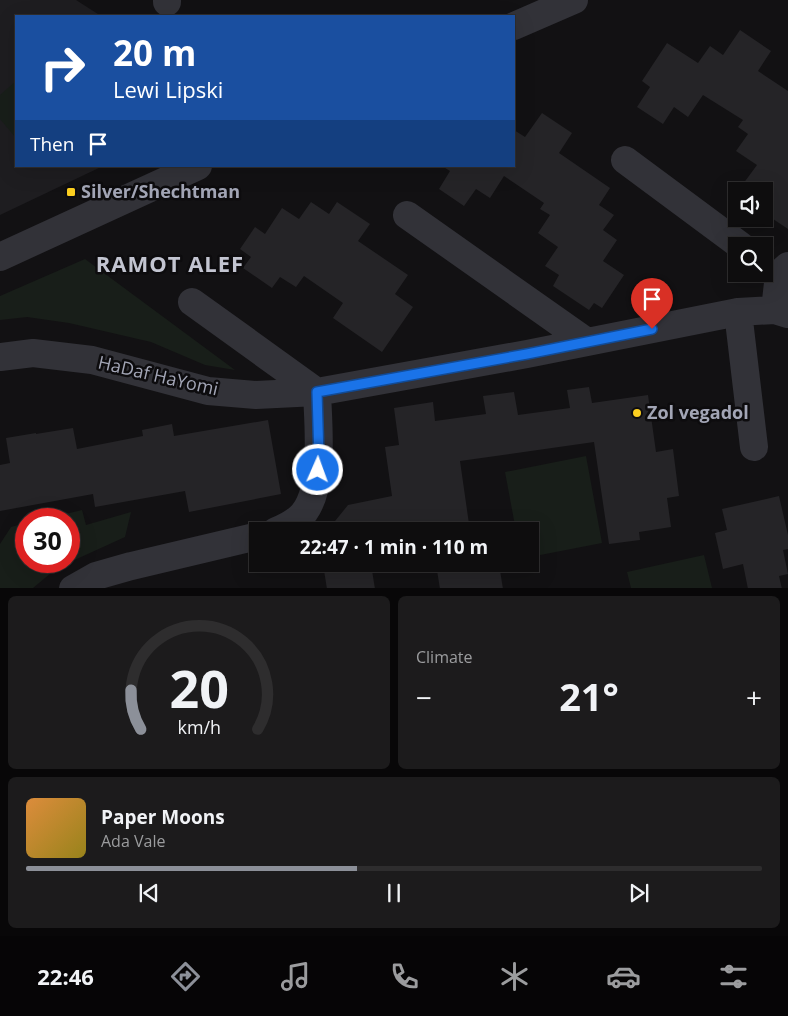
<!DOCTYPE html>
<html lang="en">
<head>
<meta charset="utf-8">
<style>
	:root { --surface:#0e0d0e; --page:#1c1b1c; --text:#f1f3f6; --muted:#9b9c9e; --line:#2e2d2e; --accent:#8c9099 }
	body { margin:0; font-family:"Open Sans",sans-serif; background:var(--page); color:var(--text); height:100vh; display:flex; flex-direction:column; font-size:19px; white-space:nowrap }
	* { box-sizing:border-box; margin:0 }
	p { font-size:16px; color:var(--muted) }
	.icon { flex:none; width:28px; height:28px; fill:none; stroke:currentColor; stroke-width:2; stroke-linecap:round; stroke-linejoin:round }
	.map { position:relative; height:588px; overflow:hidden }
	.side { display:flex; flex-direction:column; gap:8px; padding:8px; background:#080708; flex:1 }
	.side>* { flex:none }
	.guide { position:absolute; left:15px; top:15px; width:500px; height:152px; border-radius:0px; box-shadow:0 5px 20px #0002,0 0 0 1px var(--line); background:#1a4fa0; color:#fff; overflow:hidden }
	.buttons { position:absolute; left:728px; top:182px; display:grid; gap:10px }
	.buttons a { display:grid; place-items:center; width:45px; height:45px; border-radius:0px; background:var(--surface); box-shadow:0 5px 20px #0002,0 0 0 1px var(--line); font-size:25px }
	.speed { position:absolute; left:15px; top:508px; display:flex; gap:10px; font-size:25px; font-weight:700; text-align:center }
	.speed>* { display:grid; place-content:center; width:65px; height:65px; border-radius:50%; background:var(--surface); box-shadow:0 5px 20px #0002,0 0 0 1px var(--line); line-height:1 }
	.speed .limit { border:8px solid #d22; background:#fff; color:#111 }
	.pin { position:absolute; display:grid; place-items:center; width:42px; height:42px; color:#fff; margin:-51px -21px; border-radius:50% 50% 50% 0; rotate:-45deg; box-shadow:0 0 5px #0007 }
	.pin .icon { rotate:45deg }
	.me { position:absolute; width:55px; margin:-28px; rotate:2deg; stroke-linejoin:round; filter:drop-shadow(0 0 4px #0008) }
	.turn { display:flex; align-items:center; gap:18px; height:105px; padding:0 15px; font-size:22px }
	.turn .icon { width:65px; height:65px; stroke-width:2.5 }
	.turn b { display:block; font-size:35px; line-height:42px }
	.then { display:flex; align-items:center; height:48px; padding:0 15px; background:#0003; gap:10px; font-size:19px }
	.big { font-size:38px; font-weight:700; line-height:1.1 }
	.side .card { flex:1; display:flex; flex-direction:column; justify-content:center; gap:8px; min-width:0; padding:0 18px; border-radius:8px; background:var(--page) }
	.side .dial { align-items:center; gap:0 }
	.dial svg { height:130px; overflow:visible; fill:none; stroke:var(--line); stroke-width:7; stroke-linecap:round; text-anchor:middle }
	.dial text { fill:var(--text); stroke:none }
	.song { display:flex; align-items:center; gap:15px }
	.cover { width:60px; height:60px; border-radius:8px; background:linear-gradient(135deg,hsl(30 70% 55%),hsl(50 70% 35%)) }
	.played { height:5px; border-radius:2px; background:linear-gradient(90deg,var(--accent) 45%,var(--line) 45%) }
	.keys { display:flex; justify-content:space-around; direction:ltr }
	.heat { display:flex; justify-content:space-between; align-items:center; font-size:28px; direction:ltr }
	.side .tiles { flex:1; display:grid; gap:8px; grid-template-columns:1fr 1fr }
	.card:last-child { grid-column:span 2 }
	.trip { position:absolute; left:249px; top:522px; width:290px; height:50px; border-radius:0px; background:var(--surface); box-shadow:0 5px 20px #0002,0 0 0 1px var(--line); font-weight:700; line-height:50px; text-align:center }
	.tab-bar { display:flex; height:80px; justify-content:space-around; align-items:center; background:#060506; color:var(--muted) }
	.tab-bar .icon { width:35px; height:35px }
	.tab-bar .active { color:var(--accent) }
	.tab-bar b { font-size:22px; color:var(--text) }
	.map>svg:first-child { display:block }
</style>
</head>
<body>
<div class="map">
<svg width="788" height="589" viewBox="0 0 788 589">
	<rect width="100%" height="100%" fill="#121113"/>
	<!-- built -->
	<path fill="#1e1d20" d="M0,0H76L101,16H16V166H103L0,215Z"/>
	<!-- green -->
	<path fill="#181e19" d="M16,81V138L0,119V95Z
		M85,259L235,370L205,365L151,342L69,323L27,317L0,320V296Z
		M586,456L602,543L530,557V531H516L505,472Z
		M82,510L86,525L131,512L125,537L57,568L33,588H0V544L11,527L26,523V561H69V519H45Z
		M704,555L712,588H631L627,572Z"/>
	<!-- building -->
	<path fill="#252427" d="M740,30L771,51L758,71L788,91V229L764,213V191H754L743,184L757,165L736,151L748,134L738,127L743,120L703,95L688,117L674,107L663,124L637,107L650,87L642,81L667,43L698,63L710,46L723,55Z
		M542,113L572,133L559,153L610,188L599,205L614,215L603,230L617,240L603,261L624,275L602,308L594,303L589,310L553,286L559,275L545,266L558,247L538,233L550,215L540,209L544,203L504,176L490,198L476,189L464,206L439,189L450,171L442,166H514V130L525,137Z
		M311,202L329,214L337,202L370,224L358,241L408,275L395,294L413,307L382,352L333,318L343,303L304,276L296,287L280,277L272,288L243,268L251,257L240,249L255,227L265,234L282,208L299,219Z
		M589,387L592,403L648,395L656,452L673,449L679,496L667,498L671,527L639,532L640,540L609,544L594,442L460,461L470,531H327L348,505L392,496L385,447L399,445L394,408L433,402L435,421L486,414L483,396L514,392L518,415L570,408L567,390Z
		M268,420L281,494L189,512L185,491L95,507L93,494L0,511V465L10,463L6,438L36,433V434L73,428L77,449L143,436L142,430L172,424L174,436Z
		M779,496L788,535V549L783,550L788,574L779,576L782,589H748L743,564L723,569L715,533L727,530L722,509Z
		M323,564H371L375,589H327Z
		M436,564H499L503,589H440Z"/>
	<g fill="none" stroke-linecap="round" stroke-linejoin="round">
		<!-- minor -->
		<path stroke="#323238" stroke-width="28" d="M167,2V0
			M514,26L574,0
			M625,160L741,246
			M407,215L587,342
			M0,257L198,166
			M192,302L317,392
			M775,310L779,274L788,266
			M738,312L754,447
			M0,357L33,353L92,360L208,391L256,395L317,392L527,354L738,312L775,310L788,314
			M276,531C284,528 293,523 299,518C326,495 318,424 317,392
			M73,589L96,576L131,566L258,536"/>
	</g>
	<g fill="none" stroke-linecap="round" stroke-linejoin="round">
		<!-- route casing -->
		<g stroke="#114b97" stroke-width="12">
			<path id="route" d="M318,470L319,458L317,392L527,354L652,329"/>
		</g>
		<!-- route -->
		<use href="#route" stroke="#1a73e8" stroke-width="9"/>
	</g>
	<!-- markers -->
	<g fill="#fccf20" stroke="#0d0c0e" stroke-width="2">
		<rect x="66" y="187" width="10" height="10" rx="2.5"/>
		<circle cx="637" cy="413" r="5"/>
	</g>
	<g text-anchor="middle" stroke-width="5" stroke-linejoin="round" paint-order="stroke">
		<!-- poi labels -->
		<g font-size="18" font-weight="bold" fill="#a2a5b5" stroke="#0d0c0e" text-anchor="start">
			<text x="81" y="198">Silver/Shechtman</text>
			<text x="647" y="419">Zol vegadol</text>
		</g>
		<!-- street labels -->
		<g font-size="18" fill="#a2a5b5" stroke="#0d0c0e">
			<text transform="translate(158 376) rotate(13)" y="6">HaDaf HaYomi</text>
		</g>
		<!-- district labels -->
		<g font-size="22" font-weight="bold" letter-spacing="1" fill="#c3c5d1" stroke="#0d0c0e">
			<text x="170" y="272">RAMOT ALEF</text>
		</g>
	</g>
</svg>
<div class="buttons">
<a><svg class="icon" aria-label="sound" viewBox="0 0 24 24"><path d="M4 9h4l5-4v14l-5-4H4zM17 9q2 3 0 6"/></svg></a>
<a><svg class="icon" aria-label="search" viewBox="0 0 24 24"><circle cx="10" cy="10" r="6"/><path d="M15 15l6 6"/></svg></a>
</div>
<div class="speed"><div class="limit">30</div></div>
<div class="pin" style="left:652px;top:329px;background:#d93025"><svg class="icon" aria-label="arrive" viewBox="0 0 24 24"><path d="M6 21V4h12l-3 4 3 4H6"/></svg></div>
<svg class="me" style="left:318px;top:470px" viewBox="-20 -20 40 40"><circle r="17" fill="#1a73e8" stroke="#fff" stroke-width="3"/><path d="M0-11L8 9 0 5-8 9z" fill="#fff"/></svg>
<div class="trip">22:47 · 1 min · 110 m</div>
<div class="guide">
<div class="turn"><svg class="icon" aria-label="right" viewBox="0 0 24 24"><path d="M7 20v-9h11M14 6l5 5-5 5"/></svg><div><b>20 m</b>Lewi Lipski</div></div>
<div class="then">Then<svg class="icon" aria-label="arrive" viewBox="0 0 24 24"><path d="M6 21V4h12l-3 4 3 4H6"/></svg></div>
</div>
</div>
<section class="side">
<div class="tiles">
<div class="card dial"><svg viewBox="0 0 100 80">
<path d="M14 69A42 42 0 1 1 86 69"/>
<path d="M14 69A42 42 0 0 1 8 45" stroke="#8c9099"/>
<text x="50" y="56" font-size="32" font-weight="700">20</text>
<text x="50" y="72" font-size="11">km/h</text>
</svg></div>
<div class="card"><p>Climate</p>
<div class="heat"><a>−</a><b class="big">21°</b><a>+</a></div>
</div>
<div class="card">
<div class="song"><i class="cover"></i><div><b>Paper Moons</b><p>Ada Vale</p></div></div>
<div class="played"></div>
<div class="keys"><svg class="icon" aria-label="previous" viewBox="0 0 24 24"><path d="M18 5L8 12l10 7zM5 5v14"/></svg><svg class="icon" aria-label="pause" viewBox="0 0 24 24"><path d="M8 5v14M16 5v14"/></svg><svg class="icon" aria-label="next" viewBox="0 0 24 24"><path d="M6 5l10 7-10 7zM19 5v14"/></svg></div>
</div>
</div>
</section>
<nav class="tab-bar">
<b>22:46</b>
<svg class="icon active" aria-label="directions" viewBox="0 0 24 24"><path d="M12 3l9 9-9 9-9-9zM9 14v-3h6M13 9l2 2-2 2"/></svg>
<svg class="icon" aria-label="music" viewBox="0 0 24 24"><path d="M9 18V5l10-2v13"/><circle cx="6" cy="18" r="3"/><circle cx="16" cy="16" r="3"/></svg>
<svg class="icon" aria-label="phone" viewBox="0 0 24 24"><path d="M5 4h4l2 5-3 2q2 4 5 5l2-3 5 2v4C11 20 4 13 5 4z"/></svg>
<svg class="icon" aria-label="climate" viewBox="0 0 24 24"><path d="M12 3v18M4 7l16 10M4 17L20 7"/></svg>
<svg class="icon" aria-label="car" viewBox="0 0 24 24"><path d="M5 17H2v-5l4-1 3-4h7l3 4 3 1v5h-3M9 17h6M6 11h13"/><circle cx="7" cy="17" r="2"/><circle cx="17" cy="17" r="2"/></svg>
<svg class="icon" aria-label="filters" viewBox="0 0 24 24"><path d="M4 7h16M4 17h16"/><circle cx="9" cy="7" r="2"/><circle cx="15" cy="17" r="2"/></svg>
</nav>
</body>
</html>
